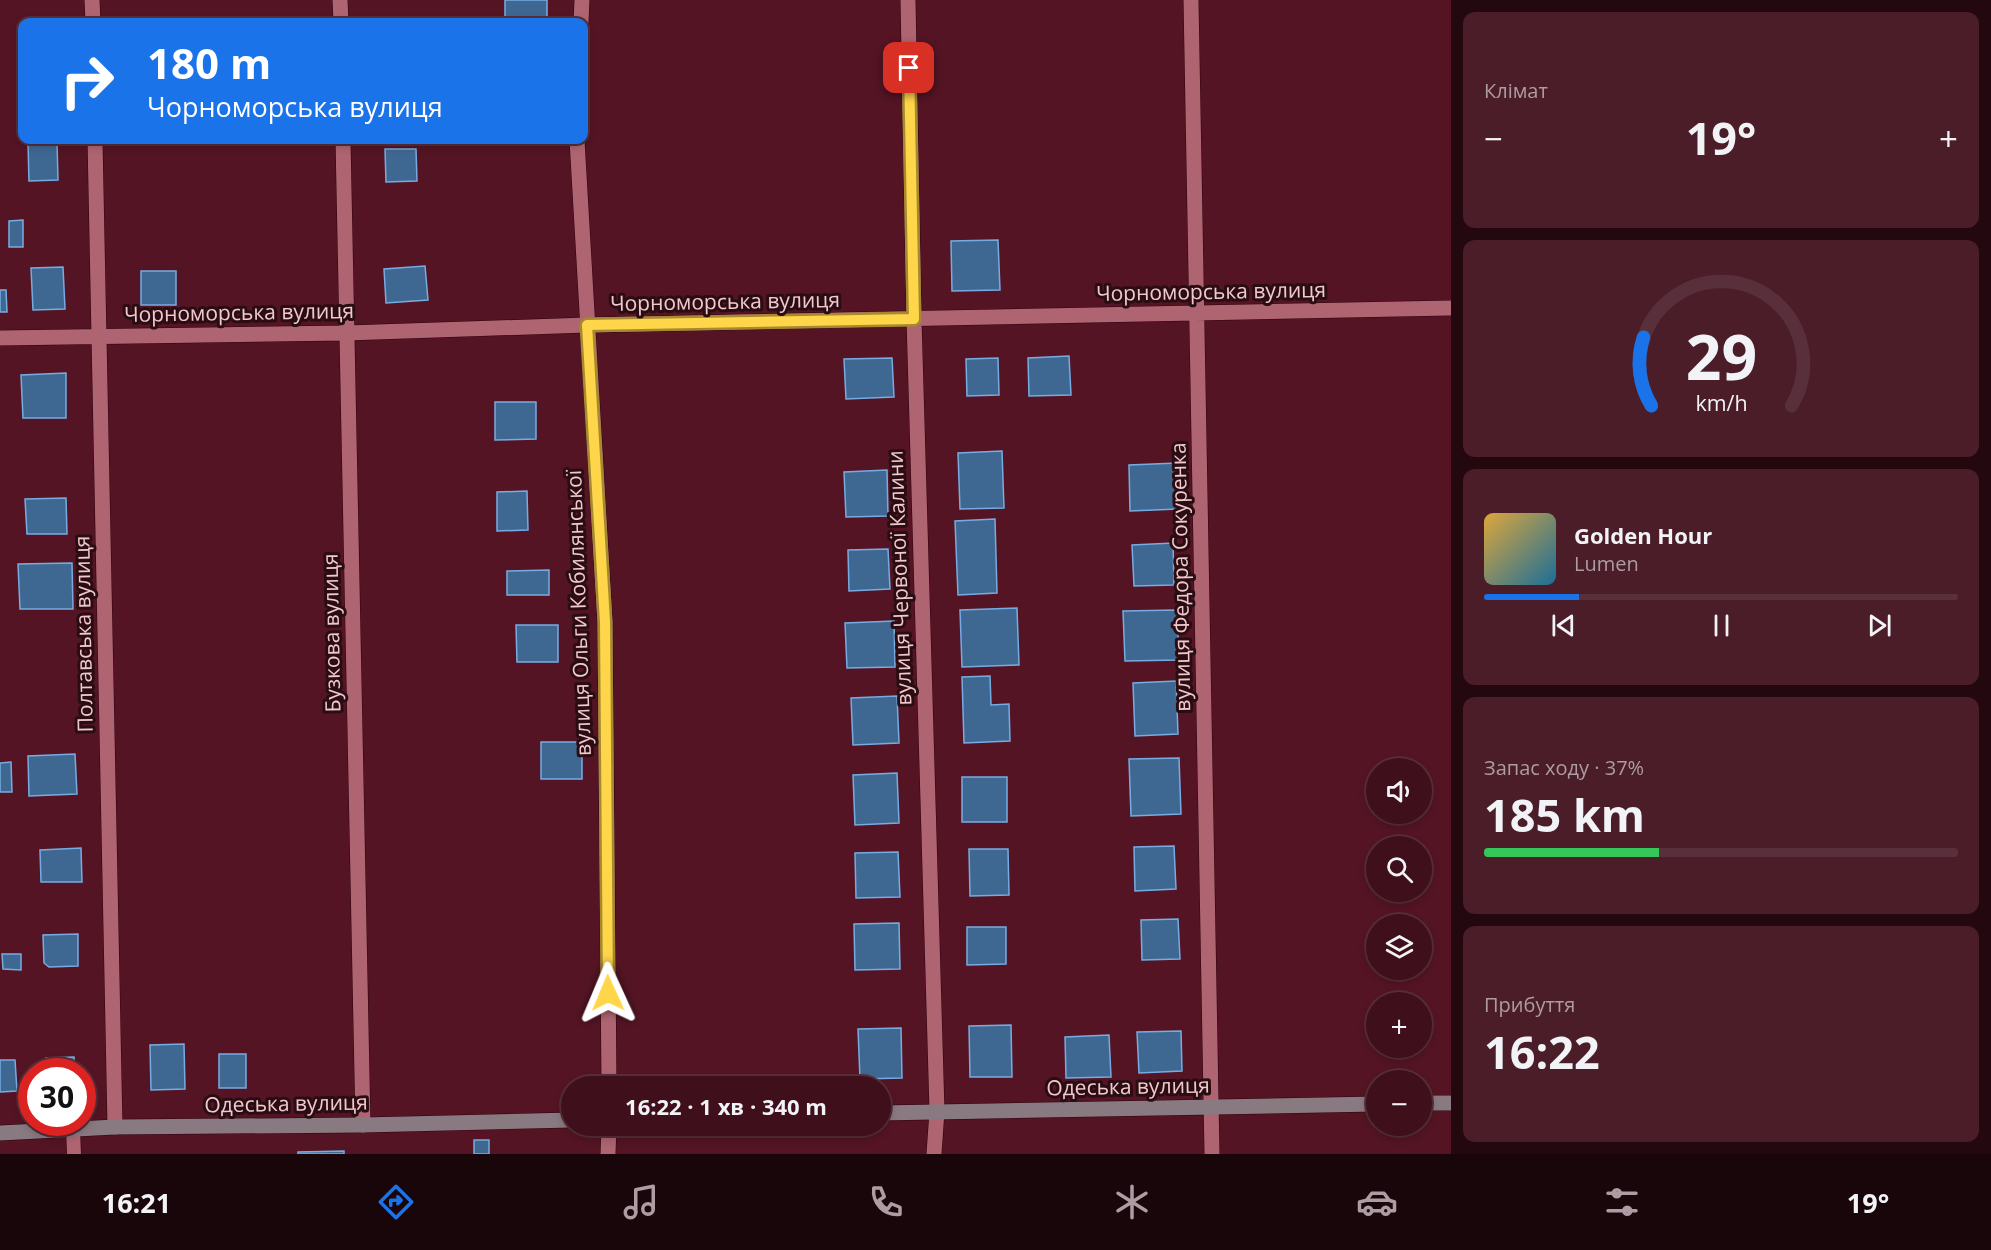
<!DOCTYPE html>
<html lang="uk">
<head>
<meta charset="utf-8">
<style>
	:root { --surface:#3f0f1b; --page:#4a1d28; --text:#f1f3f6; --muted:#ad9ca3; --line:#582f3a; --accent:#1a73e8 }
	body { margin:0; font-family:"Open Sans",sans-serif; background:var(--page); color:var(--text); height:100vh; display:flex; flex-direction:column; font-size:22px; white-space:nowrap }
	* { box-sizing:border-box; margin:0 }
	p { font-size:20px; color:var(--muted) }
	.icon { flex:none; width:33px; height:33px; fill:none; stroke:currentColor; stroke-width:2; stroke-linecap:round; stroke-linejoin:round }
	.map { position:relative; flex:1; overflow:hidden }
	.drawer { display:flex; flex-direction:column; gap:12px; padding:12px; background:#23080f; width:540px }
	.drawer>* { flex:none }
	.hud { position:absolute; left:18px; top:18px; width:570px; height:126px; border-radius:12px; box-shadow:0 3px 9px #0003,0 0 0 2px var(--line); background:#1a73e8; color:#fff; overflow:hidden }
	.fabs { position:absolute; left:1366px; top:758px; display:grid; gap:12px }
	.fabs a { display:grid; place-items:center; width:66px; height:66px; border-radius:50%; background:var(--surface); box-shadow:0 3px 9px #0003,0 0 0 2px var(--line); font-size:30px }
	.speed { position:absolute; left:18px; top:1058px; display:flex; gap:12px; font-size:30px; font-weight:700; text-align:center }
	.speed>* { display:grid; place-content:center; width:78px; height:78px; border-radius:50%; background:var(--surface); box-shadow:0 3px 9px #0003,0 0 0 2px var(--line); line-height:1 }
	.speed .limit { border:9px solid #d22; background:#fff; color:#111 }
	.pin { position:absolute; display:grid; place-items:center; width:51px; height:51px; color:#fff; margin:-26px; border-radius:12px; box-shadow:0 3px 9px #0006 }
	.me { position:absolute; width:66px; margin:-33px; rotate:359deg; stroke-linejoin:round; filter:drop-shadow(0 0 4px #0008) }
	.turn { display:flex; align-items:center; gap:21px; height:126px; padding:0 30px; font-size:27px }
	.turn .icon { width:78px; height:78px; stroke-width:2.5 }
	.turn b { display:block; font-size:42px; line-height:51px }
	.big { font-size:45px; font-weight:700; line-height:1.1 }
	.drawer .card { flex:1; display:flex; flex-direction:column; justify-content:center; gap:9px; min-width:0; padding:0 21px; border-radius:12px; background:var(--page) }
	.drawer .dial { align-items:center; gap:0 }
	.dial svg { height:156px; overflow:visible; fill:none; stroke:var(--line); stroke-width:7; stroke-linecap:round; text-anchor:middle }
	.dial text { fill:var(--text); stroke:none }
	.song { display:flex; align-items:center; gap:18px }
	.cover { width:72px; height:72px; border-radius:9px; background:linear-gradient(135deg,hsl(40 70% 55%),hsl(200 70% 35%)) }
	.played { height:6px; border-radius:3px; background:linear-gradient(90deg,var(--accent) 20%,var(--line) 20%) }
	.keys { display:flex; justify-content:space-around; direction:ltr }
	.heat { display:flex; justify-content:space-between; align-items:center; font-size:33px; direction:ltr }
	.charge { height:9px; border-radius:4px; background:linear-gradient(90deg,#34c759 37%,var(--line) 0) }
	.trip { position:absolute; left:561px; top:1076px; width:330px; height:60px; border-radius:30px; background:var(--surface); box-shadow:0 3px 9px #0003,0 0 0 2px var(--line); font-weight:700; line-height:60px; text-align:center }
	.dock { display:flex; height:96px; justify-content:space-around; align-items:center; background:#19060b; color:var(--muted) }
	.dock .icon { width:42px; height:42px }
	.dock .on { color:var(--accent) }
	.dock b { font-size:27px; color:var(--text) }
	main { display:flex; flex:1; min-height:0 }
	.map>svg:first-child { display:block }
</style>
</head>
<body>
<main>
<div class="map">
<svg width="1451" height="1154" viewBox="0 0 1451 1154">
	<rect width="100%" height="100%" fill="#541424"/>
	<!-- building -->
	<path fill="#3e6892" stroke="#78ace1" stroke-width="1.5" d="M505,0H547V19H505Z
		M57,142L58,180L29,181L28,143Z
		M385,149H416L417,181L386,182Z
		M23,220V247H9V221Z
		M998,240L1000,290L952,291L951,241Z
		M425,266L428,300L386,303L384,269Z
		M63,267L65,309L33,310L31,268Z
		M141,271H176V305H141Z
		M0,290H6L7,312H0Z
		M1069,356L1071,395L1029,396L1028,358Z
		M892,358L894,397L846,399L844,359Z
		M998,358L999,395L967,396L966,359Z
		M66,373V418H23L21,375Z
		M495,402H536V439L495,440Z
		M1002,451L1004,508L960,509L958,453Z
		M1177,463L1178,509L1130,511L1129,465Z
		M887,470L888,516L846,517L844,472Z
		M527,491L528,530L497,531V492Z
		M66,498L67,534H27L25,499Z
		M995,519L997,593L958,595L955,521Z
		M1173,543L1174,585L1134,586L1132,545Z
		M888,549L890,589L849,591L848,550Z
		M72,563L73,609H20L18,564Z
		M549,570V595H507V571Z
		M1017,608L1019,665L962,667L960,610Z
		M1177,610L1179,660L1125,661L1123,611Z
		M894,621L895,667L847,668L845,623Z
		M516,625H558V662H517Z
		M990,676L991,705L1009,704L1010,741L964,743L962,677Z
		M1176,681L1178,734L1135,736L1133,683Z
		M897,696L899,743L853,745L851,698Z
		M541,742H582V779H541Z
		M75,754L77,794L29,796L28,756Z
		M1179,758L1181,814L1131,816L1129,759Z
		M11,762L12,792H0V763Z
		M897,773L899,823L855,825L853,775Z
		M962,777H1007V822H962Z
		M1174,846L1176,889L1135,891L1134,847Z
		M81,848L82,882H41L40,850Z
		M969,849H1008L1009,895L970,896Z
		M898,852L900,897L856,898L855,853Z
		M1178,919L1180,959L1142,960L1141,920Z
		M899,923L900,969L855,970L854,924Z
		M967,927H1006V964L967,965Z
		M78,934V966L49,967L44,963L43,935Z
		M2,954H21V970L3,969Z
		M1011,1025L1012,1077H970L969,1026Z
		M901,1028L902,1078L860,1079L858,1029Z
		M1181,1031L1182,1071L1139,1073L1137,1032Z
		M1109,1035L1111,1077L1066,1078L1065,1037Z
		M184,1044L185,1089L151,1090L150,1045Z
		M219,1054H246V1088H219Z
		M74,1057V1071H46V1058Z
		M0,1060H15L17,1091L0,1092Z
		M474,1140H489V1154H474Z
		M344,1151V1154H298V1152Z"/>
	<g fill="none" stroke-linecap="round" stroke-linejoin="round">
		<!-- lane casing -->
		<g stroke="#31020f" stroke-width="15">
			<path id="lane" d="M73,1129L74,1154"/>
		</g>
		<!-- street casing -->
		<g stroke="#31020f" stroke-width="16">
			<path id="street" d="M92,0L93,22
				M340,0L341,22
				M908,0L914,319L937,1111L934,1154
				M1191,0L1212,1154
				M581,22L582,0
				M95,140L115,1127
				M343,140L363,1125
				M577,140L605,622L609,1086
				M0,338L347,333L587,325L1451,308
				M608,1154L609,1125"/>
		</g>
		<!-- secondary casing -->
		<g stroke="#31020f" stroke-width="16">
			<path id="secondary" d="M1422,1103H1451
				M880,1113L1377,1104
				M0,1133L115,1127L363,1125L572,1120"/>
		</g>
		<!-- lane -->
		<use href="#lane" stroke="#ae6571" stroke-width="14"/>
		<!-- street -->
		<use href="#street" stroke="#ae6571" stroke-width="15"/>
		<!-- secondary -->
		<use href="#secondary" stroke="#897a81" stroke-width="15"/>
	</g>
	<g fill="none" stroke-linecap="round" stroke-linejoin="round">
		<!-- route casing -->
		<g stroke="#a68a30" stroke-width="15">
			<path id="route" d="M608,993L605,622L587,325L914,319L909,68"/>
		</g>
		<!-- route -->
		<use href="#route" stroke="#ffd54a" stroke-width="10"/>
	</g>
	<g text-anchor="middle" stroke-width="6" stroke-linejoin="round" paint-order="stroke">
		<!-- street labels -->
		<g font-size="21" fill="#f1c8cd" stroke="#290d12">
			<text transform="translate(1211 292) rotate(-1)" y="7">Чорноморська вулиця</text>
			<text transform="translate(725 302) rotate(-1)" y="7">Чорноморська вулиця</text>
			<text transform="translate(239 313) rotate(-1)" y="7">Чорноморська вулиця</text>
			<text transform="translate(1181 577) rotate(-91)" y="7">вулиця Федора Сокуренка</text>
			<text transform="translate(900 578) rotate(-92)" y="7">вулиця Червоної Калини</text>
			<text transform="translate(579 613) rotate(-92)" y="7">вулиця Ольги Кобилянської</text>
			<text transform="translate(332 633) rotate(-91)" y="7">Бузкова вулиця</text>
			<text transform="translate(84 634) rotate(-91)" y="7">Полтавська вулиця</text>
			<text transform="translate(1128 1087) rotate(-1)" y="7">Одеська вулиця</text>
			<text transform="translate(286 1104) rotate(-1)" y="7">Одеська вулиця</text>
		</g>
	</g>
</svg>
<div class="fabs">
<a><svg class="icon" aria-label="sound" viewBox="0 0 24 24"><path d="M4 9h4l5-4v14l-5-4H4zM17 9q2 3 0 6"/></svg></a>
<a><svg class="icon" aria-label="search" viewBox="0 0 24 24"><circle cx="10" cy="10" r="6"/><path d="M15 15l6 6"/></svg></a>
<a><svg class="icon" aria-label="layers" viewBox="0 0 24 24"><path d="M12 4l9 5-9 5-9-5zM3 14l9 5 9-5"/></svg></a>
<a>+</a>
<a>−</a>
</div>
<div class="speed"><div class="limit">30</div></div>
<div class="pin" style="left:909px;top:68px;background:#d93025"><svg class="icon" aria-label="arrive" viewBox="0 0 24 24"><path d="M6 21V4h12l-3 4 3 4H6"/></svg></div>
<svg class="me" style="left:608px;top:993px" viewBox="-20 -20 40 40"><path d="M0-17L14 15 0 8-14 15z" fill="#ffd54a" stroke="#fff" stroke-width="4"/></svg>
<div class="trip">16:22 · 1 хв · 340 m</div>
<div class="hud">
<div class="turn"><svg class="icon" aria-label="right" viewBox="0 0 24 24"><path d="M7 20v-9h11M14 6l5 5-5 5"/></svg><div><b>180 m</b>Чорноморська вулиця</div></div>
</div>
</div>
<section class="drawer">
<div class="card"><p>Клімат</p>
<div class="heat"><a>−</a><b class="big">19°</b><a>+</a></div>
</div>
<div class="card dial"><svg viewBox="0 0 100 80">
<path d="M14 69A42 42 0 1 1 86 69"/>
<path d="M14 69A42 42 0 0 1 10 34" stroke="#1a73e8"/>
<text x="50" y="56" font-size="32" font-weight="700">29</text>
<text x="50" y="72" font-size="11">km/h</text>
</svg></div>
<div class="card">
<div class="song"><i class="cover"></i><div><b>Golden Hour</b><p>Lumen</p></div></div>
<div class="played"></div>
<div class="keys"><svg class="icon" aria-label="previous" viewBox="0 0 24 24"><path d="M18 5L8 12l10 7zM5 5v14"/></svg><svg class="icon" aria-label="pause" viewBox="0 0 24 24"><path d="M8 5v14M16 5v14"/></svg><svg class="icon" aria-label="next" viewBox="0 0 24 24"><path d="M6 5l10 7-10 7zM19 5v14"/></svg></div>
</div>
<div class="card"><p>Запас ходу · 37%</p><b class="big">185 km</b><div class="charge"></div></div>
<div class="card"><p>Прибуття</p><b class="big">16:22</b></div>
</section>
</main>
<nav class="dock">
<b>16:21</b>
<svg class="icon on" aria-label="directions" viewBox="0 0 24 24"><path d="M12 3l9 9-9 9-9-9zM9 14v-3h6M13 9l2 2-2 2"/></svg>
<svg class="icon" aria-label="music" viewBox="0 0 24 24"><path d="M9 18V5l10-2v13"/><circle cx="6" cy="18" r="3"/><circle cx="16" cy="16" r="3"/></svg>
<svg class="icon" aria-label="phone" viewBox="0 0 24 24"><path d="M5 4h4l2 5-3 2q2 4 5 5l2-3 5 2v4C11 20 4 13 5 4z"/></svg>
<svg class="icon" aria-label="climate" viewBox="0 0 24 24"><path d="M12 3v18M4 7l16 10M4 17L20 7"/></svg>
<svg class="icon" aria-label="car" viewBox="0 0 24 24"><path d="M5 17H2v-5l4-1 3-4h7l3 4 3 1v5h-3M9 17h6M6 11h13"/><circle cx="7" cy="17" r="2"/><circle cx="17" cy="17" r="2"/></svg>
<svg class="icon" aria-label="filters" viewBox="0 0 24 24"><path d="M4 7h16M4 17h16"/><circle cx="9" cy="7" r="2"/><circle cx="15" cy="17" r="2"/></svg>
<b>19°</b>
</nav>
</body>
</html>
